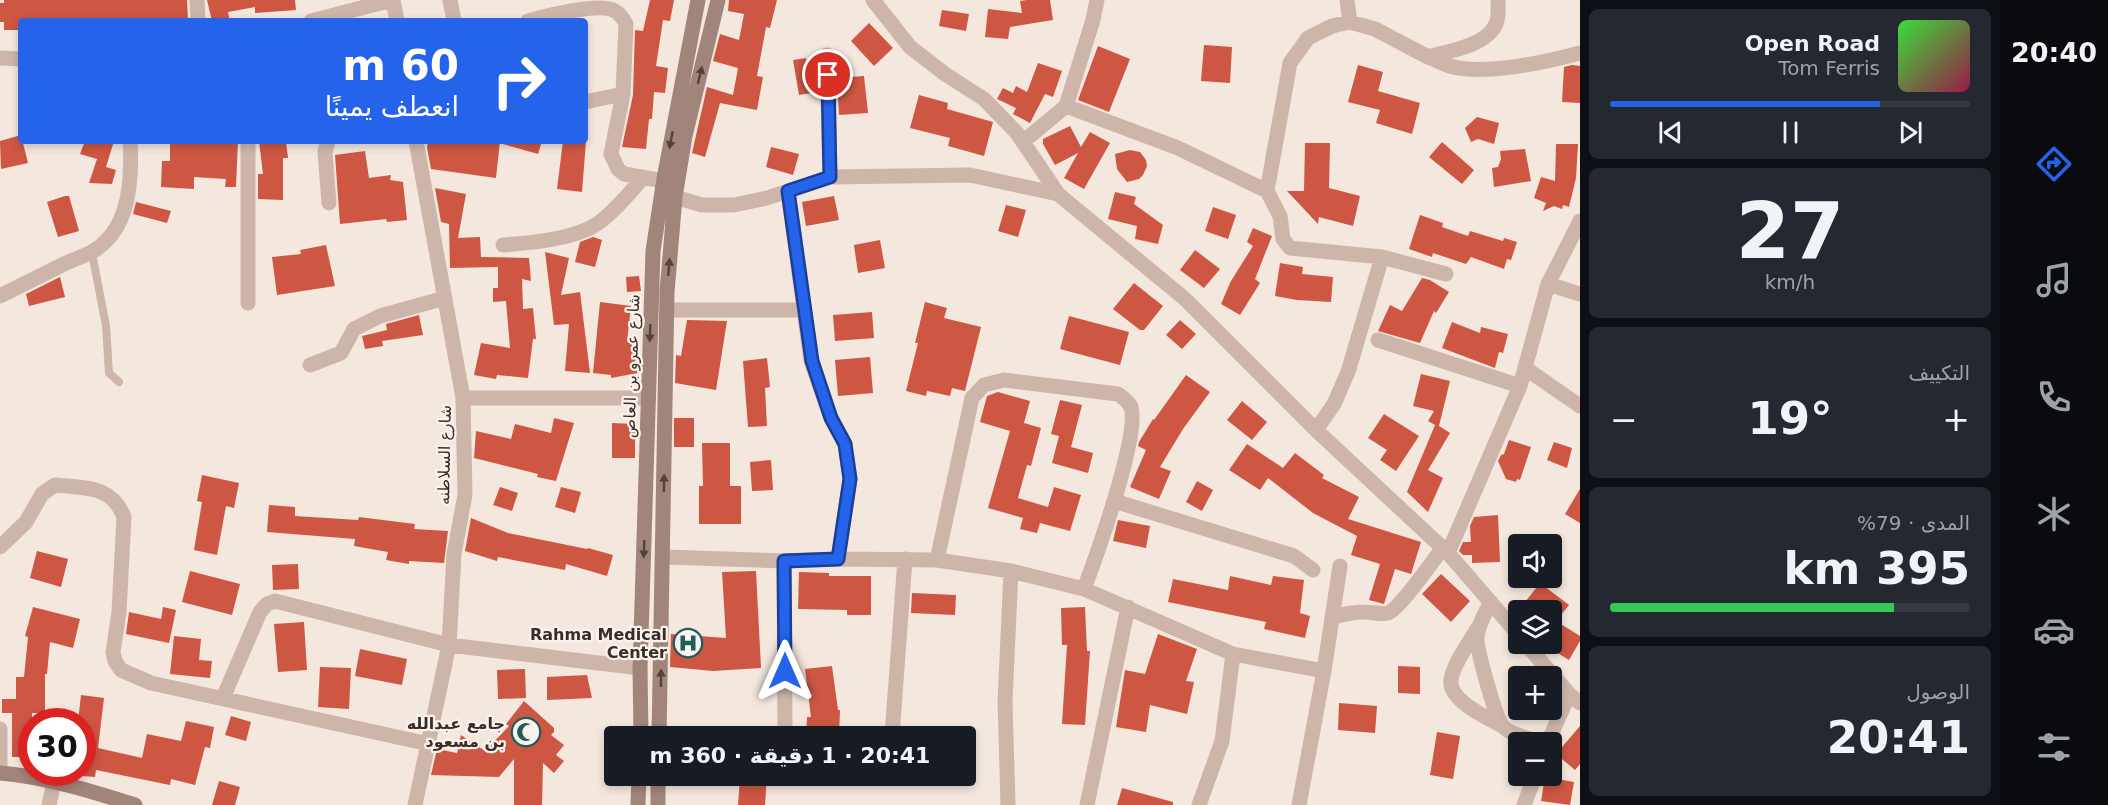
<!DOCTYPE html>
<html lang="ar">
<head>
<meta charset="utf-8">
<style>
	:root { --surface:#171b24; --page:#242831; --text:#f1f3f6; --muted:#9ea1a6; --line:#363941; --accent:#2563eb }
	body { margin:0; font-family:"DejaVu Sans",Cairo,sans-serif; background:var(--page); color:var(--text); direction:rtl; height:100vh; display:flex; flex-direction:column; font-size:22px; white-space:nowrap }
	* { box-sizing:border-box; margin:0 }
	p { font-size:20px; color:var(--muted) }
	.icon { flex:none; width:33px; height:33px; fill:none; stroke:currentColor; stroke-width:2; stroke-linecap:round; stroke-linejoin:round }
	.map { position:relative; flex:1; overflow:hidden; direction:ltr }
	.panel { display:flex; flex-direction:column; gap:9px; padding:9px; background:#0d0f14; width:420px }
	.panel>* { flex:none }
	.top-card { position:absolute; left:18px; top:18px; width:570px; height:126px; border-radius:6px; box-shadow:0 3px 9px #0003; direction:rtl; background:#2563eb; color:#fff; overflow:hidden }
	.fabs { position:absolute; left:1508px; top:534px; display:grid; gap:12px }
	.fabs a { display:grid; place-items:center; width:54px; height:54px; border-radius:6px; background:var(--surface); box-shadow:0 3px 9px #0003; font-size:30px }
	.speed { position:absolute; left:18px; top:708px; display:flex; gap:12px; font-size:30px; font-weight:700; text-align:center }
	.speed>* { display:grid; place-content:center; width:78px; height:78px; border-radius:50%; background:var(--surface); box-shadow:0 3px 9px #0003; line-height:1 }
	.speed .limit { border:9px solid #d22; background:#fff; color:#111 }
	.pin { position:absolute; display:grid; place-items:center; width:51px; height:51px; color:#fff; margin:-26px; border:3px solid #fff; border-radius:50%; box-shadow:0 2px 6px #0007 }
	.me { position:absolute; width:66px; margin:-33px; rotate:0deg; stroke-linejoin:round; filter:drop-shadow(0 0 4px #0008) }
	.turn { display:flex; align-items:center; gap:21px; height:126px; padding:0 30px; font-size:27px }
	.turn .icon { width:78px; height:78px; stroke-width:2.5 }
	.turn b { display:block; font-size:42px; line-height:51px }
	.big { font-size:45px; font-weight:600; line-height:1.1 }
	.panel .tile { flex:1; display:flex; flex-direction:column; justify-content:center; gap:9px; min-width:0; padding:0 21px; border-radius:9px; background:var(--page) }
	.panel .dial { align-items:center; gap:0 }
	.dial b { font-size:78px; line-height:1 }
	.song { display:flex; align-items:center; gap:18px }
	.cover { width:72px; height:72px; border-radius:9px; background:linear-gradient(135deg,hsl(120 70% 55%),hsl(340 70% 35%)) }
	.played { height:6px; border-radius:3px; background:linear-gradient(90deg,var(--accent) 75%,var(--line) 75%) }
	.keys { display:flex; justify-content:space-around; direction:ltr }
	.heat { display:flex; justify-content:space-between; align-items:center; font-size:33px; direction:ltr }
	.charge { height:9px; border-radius:4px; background:linear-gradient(90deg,#34c759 79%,var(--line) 0) }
	.trip { position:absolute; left:604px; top:726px; width:372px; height:60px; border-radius:6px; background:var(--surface); box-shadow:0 3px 9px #0003; font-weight:600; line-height:60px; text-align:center; direction:rtl }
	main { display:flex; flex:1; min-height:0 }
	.menu { display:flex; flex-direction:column; width:108px; justify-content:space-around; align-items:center; background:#090b0e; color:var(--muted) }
	.menu .icon { width:42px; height:42px }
	.menu .current { color:var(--accent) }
	.menu b { font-size:27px; color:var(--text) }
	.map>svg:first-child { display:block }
</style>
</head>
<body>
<main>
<nav class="menu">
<b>20:40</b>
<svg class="icon current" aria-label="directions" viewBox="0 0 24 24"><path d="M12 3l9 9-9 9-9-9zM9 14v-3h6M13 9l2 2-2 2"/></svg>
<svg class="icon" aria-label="music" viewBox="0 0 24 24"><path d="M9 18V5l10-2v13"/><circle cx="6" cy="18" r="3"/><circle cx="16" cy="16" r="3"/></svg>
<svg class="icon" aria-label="phone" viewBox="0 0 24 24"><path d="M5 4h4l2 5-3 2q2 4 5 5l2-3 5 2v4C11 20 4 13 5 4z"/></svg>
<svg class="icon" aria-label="climate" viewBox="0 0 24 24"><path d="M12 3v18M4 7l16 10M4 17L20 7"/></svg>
<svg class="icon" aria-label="car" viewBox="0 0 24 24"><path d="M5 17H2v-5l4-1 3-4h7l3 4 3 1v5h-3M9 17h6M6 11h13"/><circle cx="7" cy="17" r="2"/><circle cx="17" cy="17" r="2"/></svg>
<svg class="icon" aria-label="filters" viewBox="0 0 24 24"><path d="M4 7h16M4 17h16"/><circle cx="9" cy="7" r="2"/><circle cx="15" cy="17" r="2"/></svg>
</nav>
<section class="panel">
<div class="tile">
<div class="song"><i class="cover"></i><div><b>Open Road</b><p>Tom Ferris</p></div></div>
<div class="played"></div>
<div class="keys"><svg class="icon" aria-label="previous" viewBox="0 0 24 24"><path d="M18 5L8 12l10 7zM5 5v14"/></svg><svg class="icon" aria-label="pause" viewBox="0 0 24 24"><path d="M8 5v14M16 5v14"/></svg><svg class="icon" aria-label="next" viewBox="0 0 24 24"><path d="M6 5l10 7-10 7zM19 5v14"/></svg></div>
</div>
<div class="tile dial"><b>27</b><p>km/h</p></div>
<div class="tile"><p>التكييف</p>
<div class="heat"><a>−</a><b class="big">19°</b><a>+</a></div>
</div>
<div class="tile"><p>المدى · 79%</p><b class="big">395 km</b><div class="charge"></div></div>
<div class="tile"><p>الوصول</p><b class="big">20:41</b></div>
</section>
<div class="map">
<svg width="1580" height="805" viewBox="0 0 1580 805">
	<rect width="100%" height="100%" fill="#f4e7de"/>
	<!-- building -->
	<path fill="#cd5743" d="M4,0H187L188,21H21V30H4V22H0V3H4Z
		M207,0H295L296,10L255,13V7L228,12L230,21H212Z
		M650,0H674L670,21L663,20L656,66L668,68L665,93L654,92L652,119H649L646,149L622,147L633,95L635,30L643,31Z
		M729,0H777L770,28L766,27L757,76L763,77L757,110L720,103L705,157L692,153L707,87L733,95L738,68L713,61L720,34L739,40L744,14L728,11Z
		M1027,0H1050L1053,20L1010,27L1008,39L985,37L988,9L1022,13L1020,1Z
		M942,10L969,14L966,31L939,26Z
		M869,23L893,48L874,66L851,41Z
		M1204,45L1232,47L1230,83L1201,81Z
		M1098,46L1130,59L1109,112L1078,100Z
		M806,58L811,93L799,95L793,60Z
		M1038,63L1062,71L1053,97L1045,94L1030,123L1013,114L1016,108L997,99L1003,88L1013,93L1016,86L1027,92Z
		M1358,65L1383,72L1378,91L1420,103L1412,134L1376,123L1380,110L1348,102Z
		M1572,65L1580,66V103L1562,102L1564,67Z
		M864,76L868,113L839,115L837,78Z
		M919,95L948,103L947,109L993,122L984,156L948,146L950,138L910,128Z
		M1477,117L1499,123L1494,144L1478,139L1471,142L1465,128Z
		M1070,126L1081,147L1090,132L1110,143L1084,189L1064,178L1078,153L1055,165L1043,144V139Z
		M21,135L28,163L1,169L0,141Z
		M85,141H114L106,167L116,170L112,184L89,183L97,159L80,154Z
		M170,141H238L236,187H225L226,179L194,177V189L161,187L162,161H170Z
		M259,141H286L288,158H283V200L258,199V174H263Z
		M428,141H457L479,144V141H500L496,178L431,169L427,148Z
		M504,141H542L538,154L503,144Z
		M563,141H586L582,192L557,189Z
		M1442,142L1474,170L1462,184L1429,157Z
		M1305,143H1330L1329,188L1360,196L1353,226L1319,217L1318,224L1287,191H1304Z
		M1556,144H1578L1576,178L1569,207L1563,205L1562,209L1554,206L1543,211L1546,203L1534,198L1541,177L1555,181Z
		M771,147L799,154L793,175L766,167Z
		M1525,149L1531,181L1494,187L1492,168L1498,167L1501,159L1500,151Z
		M1130,150L1140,152L1146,160L1147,166L1143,175L1139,179L1127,182L1117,169L1115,154Z
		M365,151L369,178L391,175L390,180L403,182L407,220L387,222L386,219L340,224L335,155Z
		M435,188L466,194L458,238L480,237L481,257L529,258L531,281L522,279L523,309L533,308L536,339H533L528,378L497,375L496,379L474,375L481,343L510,348L506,301L493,302V288H498V267L450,268L449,224L441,222Z
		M1115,192L1136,197L1134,204L1163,225L1158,244L1135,239L1137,226L1108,219Z
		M65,196H69L79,231L58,237L47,202Z
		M834,196L839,220L806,226L802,202Z
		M136,202L171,211L167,223L133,214Z
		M1006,205L1026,210L1018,237L998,231Z
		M1213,207L1236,215L1228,239L1205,231Z
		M1420,215L1443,223L1442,227L1468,236L1470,231L1503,241L1504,238L1517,242L1511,260L1507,259L1504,269L1471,257L1466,264L1433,253L1432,257L1409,249Z
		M1253,228L1272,236L1255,279L1260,283L1240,315L1221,304L1231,281L1253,246L1247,242Z
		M593,237L602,240L595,267L575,262L580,242Z
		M880,240L885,268L858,273L854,245Z
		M326,245L335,286L277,295L272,257L301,254L300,250Z
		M1195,250L1220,269L1204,288L1180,270Z
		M545,252L569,258L561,295L580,292L590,373L565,371L569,324L554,325Z
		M1280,263L1303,267L1302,274L1333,277L1331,302L1297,300L1275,296Z
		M639,276L641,291L627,292L626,277Z
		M60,277L65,297L29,306L26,294Z
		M1422,278L1430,280L1449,292L1436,313L1434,311L1420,343L1378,331L1390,305L1402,311Z
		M1134,283L1163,306L1144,330H1140L1113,309Z
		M600,302L631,306L627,342L631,341L638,373L611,378V375L593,373Z
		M925,302L947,308L944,318L981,327L965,391L952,388L950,396L927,391L926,396L906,391L918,343H915Z
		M872,312L874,338L835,341L833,315Z
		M419,315L423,335L382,341L383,346L365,349L362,336L387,330L386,324Z
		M1069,316L1129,332L1120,365L1060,349Z
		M687,320L727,321L716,390L675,383L676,355L681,356Z
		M1180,320L1196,334L1182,349L1166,335Z
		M1452,322L1480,333L1481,327L1508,334L1503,353L1499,352L1495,368L1442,348Z
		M870,357L873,393L838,396L835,360Z
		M767,358L770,387L765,388L767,426L748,427L743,361Z
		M1421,374L1450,381L1439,426L1450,433L1428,470L1443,478L1428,512L1407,492L1435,425L1428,421L1434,411L1413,406Z
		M1186,375L1210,392L1183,429L1160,467L1171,471L1159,499L1130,487L1146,450L1138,446L1139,442L1153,419L1154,420Z
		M998,392L1030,401L1024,423L1041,428L1031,466L1027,465L1018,498L1048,507L1054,487L1081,495L1070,531L1040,523L1037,533L1020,529L1023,518L988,508L1010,431L980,422L987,396Z
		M1060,400L1082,405L1071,447L1093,453L1088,473L1052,463L1059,436L1051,434Z
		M1242,401L1267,422L1252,440L1227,420Z
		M1384,414L1419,436L1396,471L1380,460L1387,450L1368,438Z
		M554,418L574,423L556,481L537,477L538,474L474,458L476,431L511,439L515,424L551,433Z
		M674,418H694V447H674Z
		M612,423L635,424V458H612Z
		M1509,440L1531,447L1520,480L1517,479L1516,482L1506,479L1498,461L1501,455L1504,454Z
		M1554,442L1572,448L1567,468L1547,460Z
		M702,443H730V486H741V524H699V486H703Z
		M1247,444L1283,468L1295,453L1324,475L1322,478L1359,497L1348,519L1421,542L1411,574L1395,569L1384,604L1369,600L1380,564L1351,555L1357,536L1313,513L1268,478L1260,490L1229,470Z
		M771,460L773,490L752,491L750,462Z
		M202,475L239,483L234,508L226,506L217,555L194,550L202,502L197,501Z
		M1197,481L1213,490L1202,511L1186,502Z
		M500,487L518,493L512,511L493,505Z
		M561,487L581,492L575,513L555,507Z
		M1580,489V523L1565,514Z
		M269,505L295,507V516L358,520L359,517L415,524L414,529L448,531L444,563L409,561V564L386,560L388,552L354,546L355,539L267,532Z
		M1498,515L1500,562L1472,563V555H1463L1459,551L1463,542H1471L1470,526L1474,517Z
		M471,518L508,533L587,549L588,548L613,555L607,576L566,564L565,570L498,557L497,561L465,551Z
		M1118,520L1150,526L1146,548L1113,541Z
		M37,551L68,559L61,587L30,578Z
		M298,564L299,589L273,590L272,565Z
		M190,571L240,584L232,615L182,602Z
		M756,571L761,668L713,671L670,667L671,634L726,638L722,572Z
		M799,572L829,573V576H871V615H847V610L798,609Z
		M1441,574L1470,601L1451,622L1422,594Z
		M1230,576L1271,585L1273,576L1304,580L1300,613L1310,616L1305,638L1264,629L1266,622L1168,602L1173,579L1228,590Z
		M1540,583L1569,605L1556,621L1580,636V641L1569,660L1551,649V610H1519Z
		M912,593L956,595L955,615L911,613Z
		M33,607L80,619L73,648L50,642L47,674H45V713H32V757H12V713H2V699H16V677H24L28,637L25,636Z
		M163,607L176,610L169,643L126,634L129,612L161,619Z
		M1085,607L1087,651H1090L1085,725L1062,724L1067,645H1062L1061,608Z
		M304,622L307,670L278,672L274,624Z
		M1158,634L1197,649L1186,681L1194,682L1187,714L1150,705L1146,732L1116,727L1125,670L1145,674Z
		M174,636L201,639L199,660L212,661L210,678L170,674Z
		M360,649L407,659L402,685L355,676Z
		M832,666L838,710H840L839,736H806L807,717H811L805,669Z
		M1398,666L1420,667V694L1398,693Z
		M320,667L351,668L349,709L318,707Z
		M525,669L526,698L498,699L497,670Z
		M587,675L592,698L547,700V677Z
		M81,695L104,698L98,748L142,758L147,734L181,741L186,721L214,727L210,748L205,747L195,785L171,779L170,785L96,770L95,777L82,776V722H78Z
		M524,701L554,728V732L551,735L564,745L556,755L564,761L554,773L543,763L542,805H514V759L499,777L431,775L437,749L457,753L461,735L485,751L509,726L506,724Z
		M1339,703L1377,706L1375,733L1338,730Z
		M231,716L251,722L246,741L225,735Z
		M1580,726V764L1575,770L1556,754Z
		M1437,732L1460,736L1453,779L1430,775Z
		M740,776H767L765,805H738Z
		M1545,777L1574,782L1570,805L1541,801Z
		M219,781L240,787L235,805H212Z
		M1122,788L1173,802V805H1117Z"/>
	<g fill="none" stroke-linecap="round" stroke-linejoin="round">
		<!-- lane -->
		<path stroke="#cdb6a9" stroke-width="8" d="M92,253L106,326L109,373L119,382"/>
		<!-- street -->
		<path stroke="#cdb6a9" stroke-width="15" d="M197,0L198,21
			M393,0L397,21
			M450,0L454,21
			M873,0L910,47L945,74L984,99L1017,133L1058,194
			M1347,0L1350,22
			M311,21L392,0
			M528,21C546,16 597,3 613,10C620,13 623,18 626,24L623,94L611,154L618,169L624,174L664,181
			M827,55L830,177
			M1428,57C1436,60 1443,64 1450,66C1483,76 1547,62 1580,53
			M0,58L21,59
			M585,102L623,94
			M1066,106L1178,148L1267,191
			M328,141L325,152L329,203
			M1024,141L1066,106L1093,20L1097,0
			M788,191L811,361L831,418L845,444L850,479L838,559
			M675,197L702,205H734L767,198L830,177L970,175L1058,194L1185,299L1316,430L1448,553L1518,634
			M503,245C530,243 579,239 601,221C617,209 630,192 643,178
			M1446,274L1382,257L1290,248L1283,239L1280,216L1267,191L1290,63L1308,38L1332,26L1350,22L1375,29L1428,57C1449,51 1486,46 1496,24C1499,17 1498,7 1498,0
			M1548,284L1580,294
			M0,296C22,285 44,274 66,263C80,257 95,253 106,241C131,217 132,173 130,141
			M248,303V141
			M668,310H804
			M1378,340L1520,386
			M310,365L341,353L354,329L380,316L445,298
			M1525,368L1580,406
			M463,398H648
			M1316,430L1334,404L1348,372L1382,257
			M1114,501L1294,556L1313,570
			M0,547L26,522L42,494L55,485C84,488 112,485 124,517L119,612L113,652L115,661L121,670L151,683L429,744
			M1448,553L1520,386L1548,284L1580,221
			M664,557L784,561L838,559L937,560L1011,571L1084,589L1233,654L1324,671L1340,566
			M937,560L972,398L984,385L1004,380L1118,394C1122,397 1129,402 1131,407C1140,435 1096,557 1084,589
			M784,561L785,736
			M1491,602C1485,613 1478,625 1477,637C1476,648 1495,714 1501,724C1507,734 1528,738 1539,742
			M1332,618C1343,614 1353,612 1365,612C1371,612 1382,615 1388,613C1400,609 1433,560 1443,548
			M1477,629C1469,643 1453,664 1451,680C1448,700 1487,718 1501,725
			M1526,644L1569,694L1580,703
			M223,698L260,612L267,604L275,601L449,645L640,668
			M0,729V773
			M892,736L905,559
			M1548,742L1569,694
			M49,805L54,782
			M415,805L449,645L454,554L465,495L463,398L416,141
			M1008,805L1005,701L1011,571
			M1087,805L1128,607
			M1199,805L1222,741L1233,654
			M1299,805L1324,671
			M1524,805L1535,776"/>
		<!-- secondary -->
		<path stroke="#a1847a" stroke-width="15" d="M641,736L640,668L653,251L664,179L698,0
			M659,736L667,292L675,197L685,136L718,0
			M0,773C46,777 91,791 135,805
			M638,805L639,776
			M658,805V776"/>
	</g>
	<!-- one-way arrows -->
	<defs><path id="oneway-solid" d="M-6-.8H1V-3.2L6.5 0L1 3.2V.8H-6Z" transform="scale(1.5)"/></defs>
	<g fill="#54433d">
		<use href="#oneway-solid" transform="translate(700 75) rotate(-76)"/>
		<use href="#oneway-solid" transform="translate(671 140) rotate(101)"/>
		<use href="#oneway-solid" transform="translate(669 267) rotate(-85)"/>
		<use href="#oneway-solid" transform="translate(650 333) rotate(92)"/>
		<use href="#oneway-solid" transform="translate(664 483) rotate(-89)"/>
		<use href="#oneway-solid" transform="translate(644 549) rotate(92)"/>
		<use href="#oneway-solid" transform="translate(661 678) rotate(-89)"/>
	</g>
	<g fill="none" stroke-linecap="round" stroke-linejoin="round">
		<!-- route casing -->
		<g stroke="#184099" stroke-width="15">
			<path id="route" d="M785,671L784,561L838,559L850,479L845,444L831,418L812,361L788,191L830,177L828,75"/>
		</g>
		<!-- route -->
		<use href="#route" stroke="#2563eb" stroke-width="10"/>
	</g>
	<!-- icons -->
	<defs>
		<g id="hospital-ring" transform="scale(1.5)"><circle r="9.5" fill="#fbf2eb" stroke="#1c5e5c" stroke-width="1.5"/><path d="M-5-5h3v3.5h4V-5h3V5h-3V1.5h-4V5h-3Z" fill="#1c5e5c"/></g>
		<g id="mosque-ring" transform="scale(1.5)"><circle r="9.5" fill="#fbf2eb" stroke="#1c5e5c" stroke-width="1.5"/><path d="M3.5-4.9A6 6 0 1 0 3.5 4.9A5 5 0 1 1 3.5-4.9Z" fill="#1c5e5c"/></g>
	</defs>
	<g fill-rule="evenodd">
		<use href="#hospital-ring" x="688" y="643"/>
		<use href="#mosque-ring" x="526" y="732"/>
	</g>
	<g text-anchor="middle" stroke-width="4.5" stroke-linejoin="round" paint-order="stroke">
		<!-- street labels -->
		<g font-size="16" fill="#3a2d29" stroke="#fbf2eb">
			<text transform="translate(631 366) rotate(-88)" y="6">شارع عمرو بن العاص</text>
			<text transform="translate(444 455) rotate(-89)" y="6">شارع السلاطنه</text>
		</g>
		<!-- poi labels -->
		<g font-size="16" font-weight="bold" fill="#3a2d29" stroke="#fbf2eb" text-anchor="end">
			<text x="667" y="640">Rahma Medical<tspan x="667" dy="18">Center</tspan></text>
			<text x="505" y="729">جامع عبدالله<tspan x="505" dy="18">بن مسعود</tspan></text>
		</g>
	</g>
</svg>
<div class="fabs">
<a><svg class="icon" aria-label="sound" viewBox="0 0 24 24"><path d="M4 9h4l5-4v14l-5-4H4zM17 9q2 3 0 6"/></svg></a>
<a><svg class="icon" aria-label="layers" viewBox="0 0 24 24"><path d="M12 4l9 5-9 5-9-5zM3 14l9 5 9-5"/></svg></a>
<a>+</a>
<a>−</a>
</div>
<div class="speed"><div class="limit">30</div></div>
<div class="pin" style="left:828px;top:75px;background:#d93025"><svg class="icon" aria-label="arrive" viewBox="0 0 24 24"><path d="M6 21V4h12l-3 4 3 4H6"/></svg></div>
<svg class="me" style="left:785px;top:671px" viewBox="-20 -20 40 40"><path d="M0-17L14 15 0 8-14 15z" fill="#2563eb" stroke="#fff" stroke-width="4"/></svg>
<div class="trip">20:41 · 1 دقيقة · 360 m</div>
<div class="top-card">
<div class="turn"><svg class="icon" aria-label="right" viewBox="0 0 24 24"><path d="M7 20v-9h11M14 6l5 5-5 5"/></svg><div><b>60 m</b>انعطف يمينًا</div></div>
</div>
</div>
</main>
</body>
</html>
